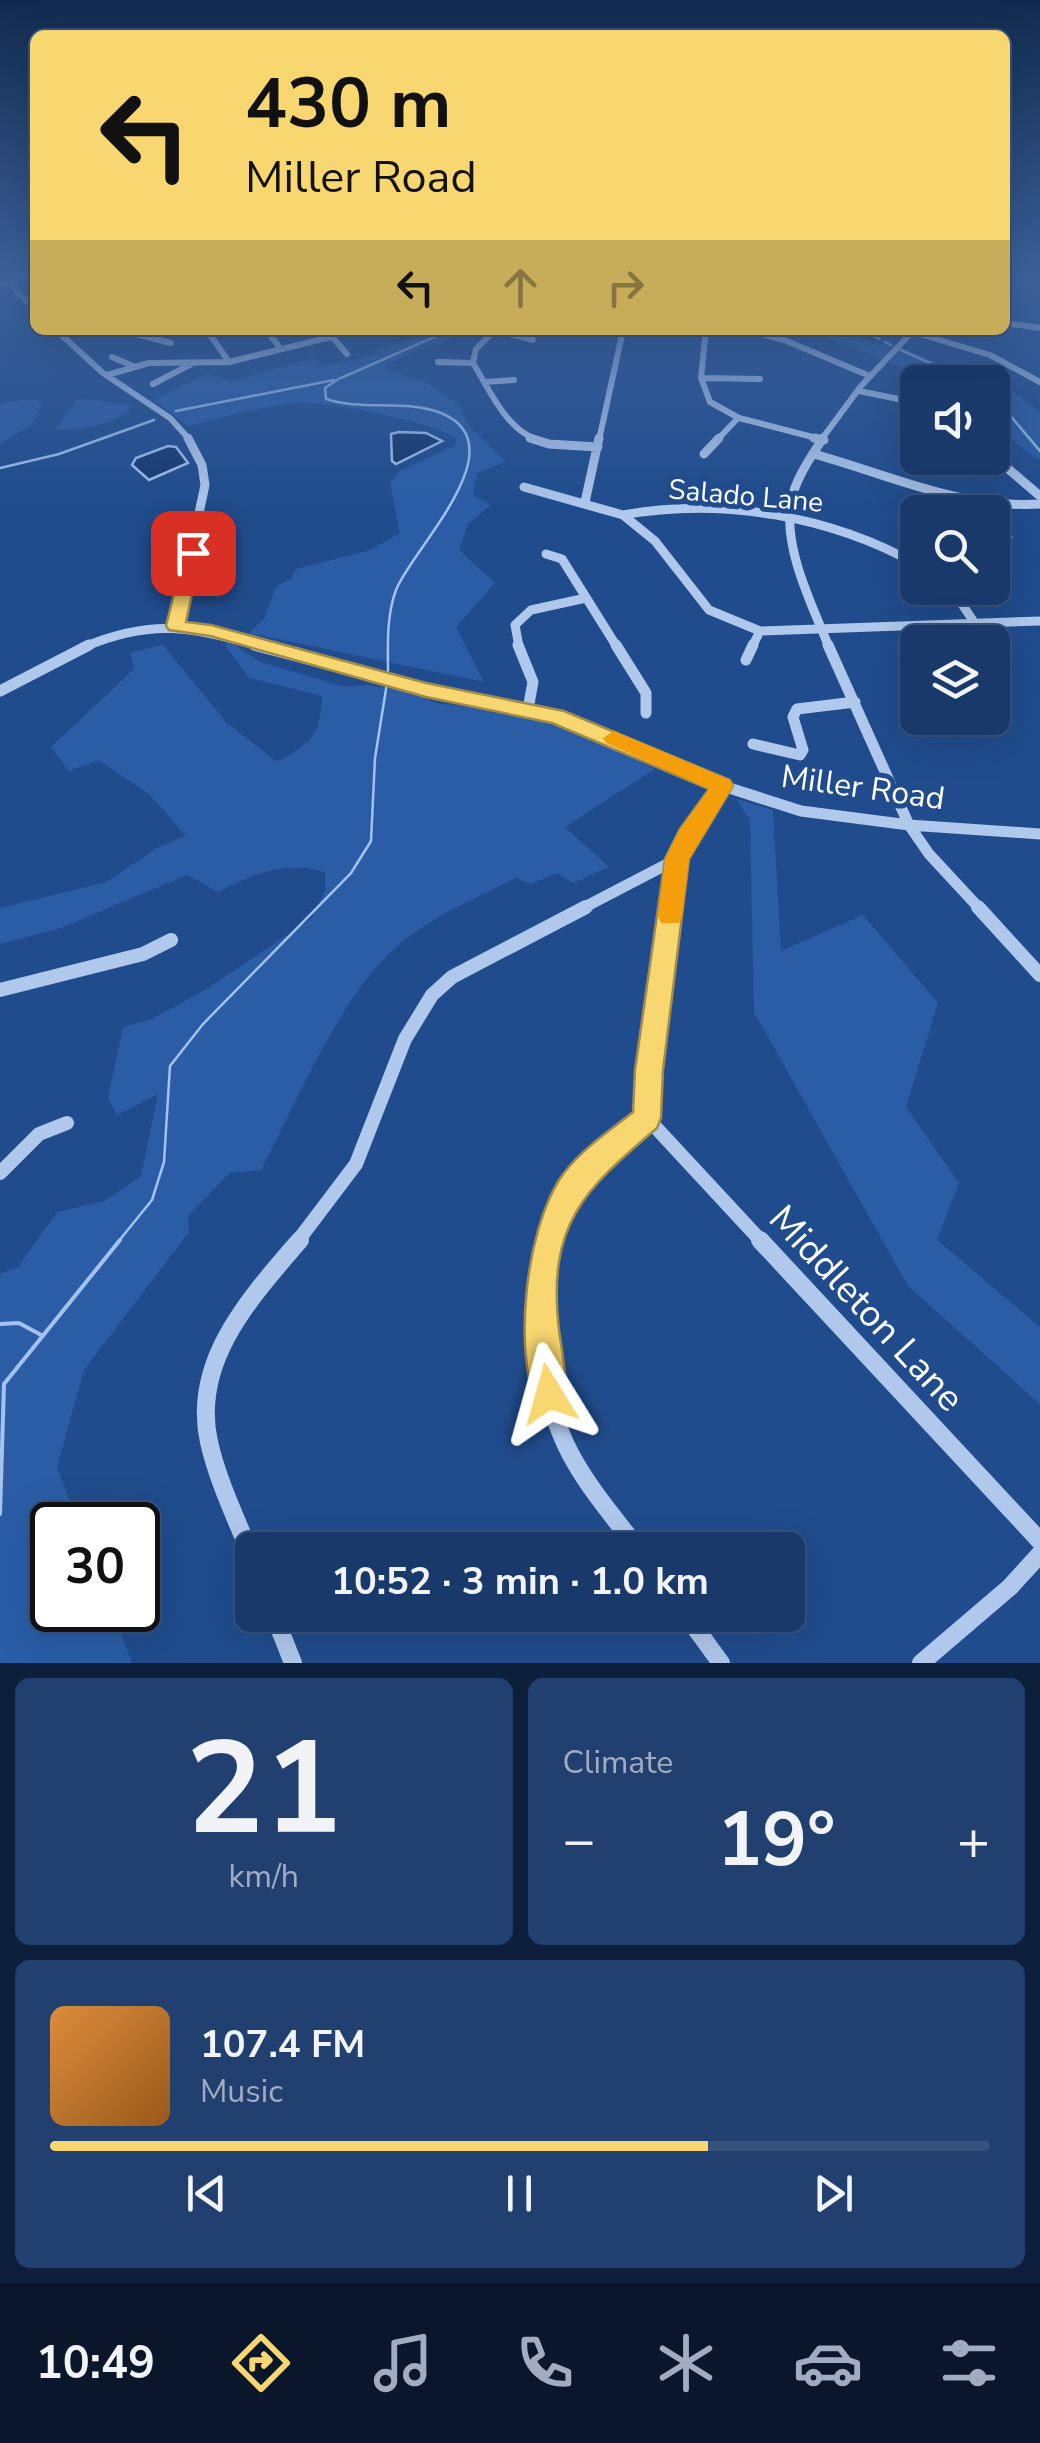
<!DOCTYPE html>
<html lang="en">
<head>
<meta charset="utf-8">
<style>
	:root { --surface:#18396a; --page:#214070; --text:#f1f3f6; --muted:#9facc1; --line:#36537e; --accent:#f9d770 }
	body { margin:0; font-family:"Nunito Sans",sans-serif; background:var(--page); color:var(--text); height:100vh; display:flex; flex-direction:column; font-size:38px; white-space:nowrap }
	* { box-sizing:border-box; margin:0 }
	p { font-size:32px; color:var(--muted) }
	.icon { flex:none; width:55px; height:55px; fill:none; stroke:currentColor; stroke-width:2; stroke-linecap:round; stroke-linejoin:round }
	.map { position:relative; height:1663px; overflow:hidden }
	.sheet { display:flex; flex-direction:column; gap:15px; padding:15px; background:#0d1f3a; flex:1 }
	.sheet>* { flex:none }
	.hud { position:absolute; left:30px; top:30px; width:980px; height:305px; border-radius:15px; box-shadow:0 10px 40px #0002,0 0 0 2px var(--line); background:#f9d770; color:#111; overflow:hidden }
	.fabs { position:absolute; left:900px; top:365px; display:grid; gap:20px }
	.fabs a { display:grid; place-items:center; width:110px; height:110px; border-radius:15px; background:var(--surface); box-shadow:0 10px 40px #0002,0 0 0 2px var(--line); font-size:50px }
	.speed { position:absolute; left:30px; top:1502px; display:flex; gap:20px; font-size:50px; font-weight:700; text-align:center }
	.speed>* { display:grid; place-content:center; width:130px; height:130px; border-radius:50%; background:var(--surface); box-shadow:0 10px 40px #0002,0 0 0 2px var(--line); line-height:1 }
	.speed .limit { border:5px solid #111; border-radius:15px; background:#fff; color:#111 }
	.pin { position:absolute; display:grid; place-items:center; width:85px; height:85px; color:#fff; margin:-42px; border-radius:20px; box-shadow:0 5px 15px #0006 }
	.me { position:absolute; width:110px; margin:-55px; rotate:352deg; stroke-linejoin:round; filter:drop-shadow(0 0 8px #0008) }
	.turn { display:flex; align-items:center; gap:35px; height:210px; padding:0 50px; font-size:45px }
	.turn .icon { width:130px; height:130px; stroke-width:2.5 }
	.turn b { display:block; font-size:70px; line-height:85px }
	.lanes { display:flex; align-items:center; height:95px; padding:0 50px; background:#0003; justify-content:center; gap:50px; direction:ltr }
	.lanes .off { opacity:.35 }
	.big { font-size:75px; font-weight:700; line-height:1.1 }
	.sheet .widget { flex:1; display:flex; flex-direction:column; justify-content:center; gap:15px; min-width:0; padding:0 35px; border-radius:15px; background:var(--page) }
	.sheet .dial { align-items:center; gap:0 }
	.dial b { font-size:130px; line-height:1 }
	.song { display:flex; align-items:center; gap:30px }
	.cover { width:120px; height:120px; border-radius:15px; background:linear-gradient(135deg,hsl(30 70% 55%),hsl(30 70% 35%)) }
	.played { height:10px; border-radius:5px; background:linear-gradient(90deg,var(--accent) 70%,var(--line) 70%) }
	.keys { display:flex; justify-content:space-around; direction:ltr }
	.heat { display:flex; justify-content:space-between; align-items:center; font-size:55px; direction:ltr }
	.sheet .tiles { flex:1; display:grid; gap:15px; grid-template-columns:1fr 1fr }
	.widget:last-child { grid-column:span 2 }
	.trip { position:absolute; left:235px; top:1532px; width:570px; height:100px; border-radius:15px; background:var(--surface); box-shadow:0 10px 40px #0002,0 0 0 2px var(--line); font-weight:700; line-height:100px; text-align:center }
	.menu { display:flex; height:160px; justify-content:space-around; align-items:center; background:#0a172a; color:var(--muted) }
	.menu .icon { width:70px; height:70px }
	.menu .selected { color:var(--accent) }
	.menu b { font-size:45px; color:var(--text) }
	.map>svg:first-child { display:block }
</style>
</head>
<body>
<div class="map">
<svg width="1040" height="1663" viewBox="0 0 1040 1663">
	<rect width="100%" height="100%" fill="#204c8d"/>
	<!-- green -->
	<path fill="#2a5da6" d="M435,330H468C441,346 412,350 385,366L388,371L425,382L457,403L470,427L506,462L477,473L473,495L491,505L468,524L459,550L495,583L456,627L484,682L249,633L264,619L276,586L290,580L296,569L370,550L400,533L390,484L399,471L454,446L457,439C434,422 327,401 296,403C260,406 224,417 188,426L154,400L208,373L231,382L314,358L321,366L376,355L375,349L427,336Z
		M806,330H841L877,345L906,349L986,382H942Z
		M992,385L1020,396L1040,413V460C1011,445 992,418 992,385Z
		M36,399L42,405L32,424L0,444V403Z
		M82,399H86L133,406C117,426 80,429 55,430L75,401Z
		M231,642L260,662L345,687L368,685L408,691L436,703L509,712L584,734L655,769L565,827L609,867L573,883L557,873L531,884L516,878C477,897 435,915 402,942C341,992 298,1100 261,1170L230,1173L188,1216L189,1232L84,1370L57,1467L79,1525H52V1610H112L132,1663H0V1274L18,1267L57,1212L104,1201L141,1176L158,1094L117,1115L108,1097L123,1027L150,1020L207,989L312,918L325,891V872C284,861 255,873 218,892L187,875L58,929L0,944V908L106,882L157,848L186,836L150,795L99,760L69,771L51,747L135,668L130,653L163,645L226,722L277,762C310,743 321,737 322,696L249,678L225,645Z
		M736,799L773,810L781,951L863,915L938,1003L906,1107L959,1183L937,1240L1040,1327V1404L908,1286L754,1012L750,820Z"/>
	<!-- water -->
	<path fill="#16386d" stroke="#a3c2ed" stroke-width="2.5" d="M399,432L426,433L442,441L396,464L392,461L391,434Z
		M168,446L176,447L188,463L149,480L132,465L136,458Z"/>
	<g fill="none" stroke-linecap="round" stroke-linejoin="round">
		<!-- stream-far1 -->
		<path stroke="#a3c2ed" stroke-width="2.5" d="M863,330L879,339
			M885,342L891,345
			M901,350L972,382
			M340,378L325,388L326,399C363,411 405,399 441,413C520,445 412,549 396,590C386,617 388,647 388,675
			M341,378L450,330
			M992,394L1040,451
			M176,411L334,380
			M0,468L59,454L154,420
			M118,1242L152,1200L164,1162L170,1066L203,1024L351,873L371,841L375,758L387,683"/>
		<!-- stream -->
		<path stroke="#a3c2ed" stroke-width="4" d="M0,1324L19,1323L43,1336
			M0,1514L4,1384L120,1240"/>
		<!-- minor-far4 -->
		<path stroke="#afc8ec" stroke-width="6" d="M14,282V288L35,310
			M1005,323L1040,328
			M56,330L103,373L170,418L190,440
			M120,330L171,343
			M207,330L229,362
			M266,330L280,348
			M495,330L476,349L473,363C490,390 506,430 538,440
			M495,330L533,340
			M706,330L701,378L710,402L739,418L824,440
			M746,330L784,340L870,376
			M327,331L347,354
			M913,332L990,355L1040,382
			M77,333L108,330
			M112,357L133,366
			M438,362L473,363
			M107,375L149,363L229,362L331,337
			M702,378L760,379
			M485,382L514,380
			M153,384L193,363
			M859,391L918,403
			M599,440L623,330
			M717,440L738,418
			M821,440L861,386L914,330"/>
		<!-- minor-far3 -->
		<path stroke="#afc8ec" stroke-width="9" d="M530,438L549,444L598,447
			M814,438L824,440
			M823,438C811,457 795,479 791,502C783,548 812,605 829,647
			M704,454L719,438
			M814,454C890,475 959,509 1040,504
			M992,455L1040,496
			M524,487L623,515L655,541L709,610L760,631L1040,621
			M585,502L599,438
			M993,506L1008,537
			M623,515C722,497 831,516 918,565
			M546,554L562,559L617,647
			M951,588L974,622
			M175,626L205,485L202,465L188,438
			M84,647C155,617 193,628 264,647
			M519,647L515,625L531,610L586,598
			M752,647L760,631"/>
		<!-- minor-far2 -->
		<path stroke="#afc8ec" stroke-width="11" d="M254,645L426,690L557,716L723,786L801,811L909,825L1040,834
			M518,645L533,682L528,709
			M616,645L646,693V713
			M828,645L909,825L929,854L980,909
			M746,660L753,645
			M0,691L89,645
			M753,744L800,755L803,750L793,717L797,709L855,702
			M581,909L677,859
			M670,909L677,859L723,786"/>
		<!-- minor-far1 -->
		<path stroke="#afc8ec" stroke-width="14" d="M978,907L1040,975
			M0,990L143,954L171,940
			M647,1118L762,1242
			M0,1173L39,1134L67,1123
			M297,1242L356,1164L405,1039L432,995L452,977L586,907
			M549,1242C566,1185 600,1153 647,1118L649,1070L671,907"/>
		<!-- minor -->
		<path stroke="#afc8ec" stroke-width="18" d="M550,1240C531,1303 538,1383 565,1443C583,1482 613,1516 639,1550
			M760,1240L1040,1541
			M252,1558C237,1520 218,1482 209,1442C191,1361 251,1297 300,1240
			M274,1615L293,1663
			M686,1615L721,1663
			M921,1663L1010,1587L1040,1554"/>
		<!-- major -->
		<path fill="#f4f8ff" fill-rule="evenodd" d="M23,276H34L0,288V284Z"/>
	</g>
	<!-- sky -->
	<linearGradient id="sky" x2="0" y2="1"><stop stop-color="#122a4e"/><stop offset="0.54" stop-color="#3c619a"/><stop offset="1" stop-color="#3c619a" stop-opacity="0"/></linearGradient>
	<rect width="1040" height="509" fill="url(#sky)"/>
	<!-- route -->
	<path fill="#f9d770" stroke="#a28c49" stroke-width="2.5" d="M193,548L201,553L186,622L211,625L426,683L564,711L730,780L733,786L689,859L663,1070L661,1118L657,1128C583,1191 547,1224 559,1330C562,1354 570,1384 561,1406L549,1411L537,1406C513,1348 526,1233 559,1180C577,1152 608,1132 633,1112L635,1070L665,859L680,829L709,789L552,723L426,697L210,636L169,630L166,626L184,553Z"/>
	<!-- slow -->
	<path fill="#f59e0b" d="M614,731L730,780L733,786L689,859L682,916L679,923H661L658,916L665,859L680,829L709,789L606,743L603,738Z"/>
	<g text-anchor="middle" stroke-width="10" stroke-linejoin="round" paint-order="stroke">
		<!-- far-street labels -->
		<g font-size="28" fill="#fff" stroke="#204c8d">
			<text transform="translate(746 495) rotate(5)" y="10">Salado Lane</text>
		</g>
		<!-- street labels -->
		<g font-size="32" fill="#fff" stroke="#204c8d">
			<text transform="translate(863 787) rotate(8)" y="11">Miller Road</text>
		</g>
		<!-- near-street labels -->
		<g font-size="38" fill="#fff" stroke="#204c8d">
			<text transform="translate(867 1308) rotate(47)" y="13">Middleton Lane</text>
		</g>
	</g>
</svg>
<div class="fabs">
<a><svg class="icon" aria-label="sound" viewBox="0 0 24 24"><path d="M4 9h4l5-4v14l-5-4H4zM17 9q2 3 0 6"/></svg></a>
<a><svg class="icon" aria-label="search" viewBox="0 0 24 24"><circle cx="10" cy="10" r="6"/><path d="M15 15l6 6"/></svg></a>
<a><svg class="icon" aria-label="layers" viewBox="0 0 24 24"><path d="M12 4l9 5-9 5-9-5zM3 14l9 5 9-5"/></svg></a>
</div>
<div class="speed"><div class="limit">30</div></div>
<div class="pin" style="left:193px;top:553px;background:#d93025"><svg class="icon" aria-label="arrive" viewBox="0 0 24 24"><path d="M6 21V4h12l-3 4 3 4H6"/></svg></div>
<svg class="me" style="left:549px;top:1394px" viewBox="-20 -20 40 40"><path d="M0-17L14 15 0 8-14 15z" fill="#f9d770" stroke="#fff" stroke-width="4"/></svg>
<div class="trip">10:52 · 3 min · 1.0 km</div>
<div class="hud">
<div class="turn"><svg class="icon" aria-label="left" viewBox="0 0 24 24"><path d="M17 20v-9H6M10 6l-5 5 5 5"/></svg><div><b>430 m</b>Miller Road</div></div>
<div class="lanes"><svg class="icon" aria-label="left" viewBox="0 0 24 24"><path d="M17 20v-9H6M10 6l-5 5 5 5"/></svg><svg class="icon off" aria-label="ahead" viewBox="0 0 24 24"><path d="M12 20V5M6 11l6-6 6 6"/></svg><svg class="icon off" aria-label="right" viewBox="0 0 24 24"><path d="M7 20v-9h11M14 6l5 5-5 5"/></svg></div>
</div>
</div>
<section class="sheet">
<div class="tiles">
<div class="widget dial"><b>21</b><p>km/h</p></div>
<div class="widget"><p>Climate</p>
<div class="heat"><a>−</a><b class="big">19°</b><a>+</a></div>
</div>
<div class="widget">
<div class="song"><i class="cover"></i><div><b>107.4 FM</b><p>Music</p></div></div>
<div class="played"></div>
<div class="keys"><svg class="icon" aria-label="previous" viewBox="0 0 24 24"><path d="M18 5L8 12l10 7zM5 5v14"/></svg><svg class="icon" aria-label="pause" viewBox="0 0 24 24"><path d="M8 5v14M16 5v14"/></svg><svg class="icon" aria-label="next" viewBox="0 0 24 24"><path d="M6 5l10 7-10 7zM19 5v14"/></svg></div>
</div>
</div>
</section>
<nav class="menu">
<b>10:49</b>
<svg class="icon selected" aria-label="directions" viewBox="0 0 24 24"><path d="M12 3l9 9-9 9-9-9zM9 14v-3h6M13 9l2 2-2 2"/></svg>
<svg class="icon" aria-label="music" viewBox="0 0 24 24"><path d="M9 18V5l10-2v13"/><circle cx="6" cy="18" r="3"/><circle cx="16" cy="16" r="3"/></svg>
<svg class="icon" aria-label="phone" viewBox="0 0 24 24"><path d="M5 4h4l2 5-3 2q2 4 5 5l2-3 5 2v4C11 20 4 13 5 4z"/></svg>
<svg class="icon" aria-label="climate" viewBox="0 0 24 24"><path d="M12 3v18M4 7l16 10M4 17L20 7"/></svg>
<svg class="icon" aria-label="car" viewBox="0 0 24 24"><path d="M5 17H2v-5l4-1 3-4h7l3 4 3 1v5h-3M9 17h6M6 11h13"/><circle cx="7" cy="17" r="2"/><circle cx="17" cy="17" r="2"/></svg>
<svg class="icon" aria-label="filters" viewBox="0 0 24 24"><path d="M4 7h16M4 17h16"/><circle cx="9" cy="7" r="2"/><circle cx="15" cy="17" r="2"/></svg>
</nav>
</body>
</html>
